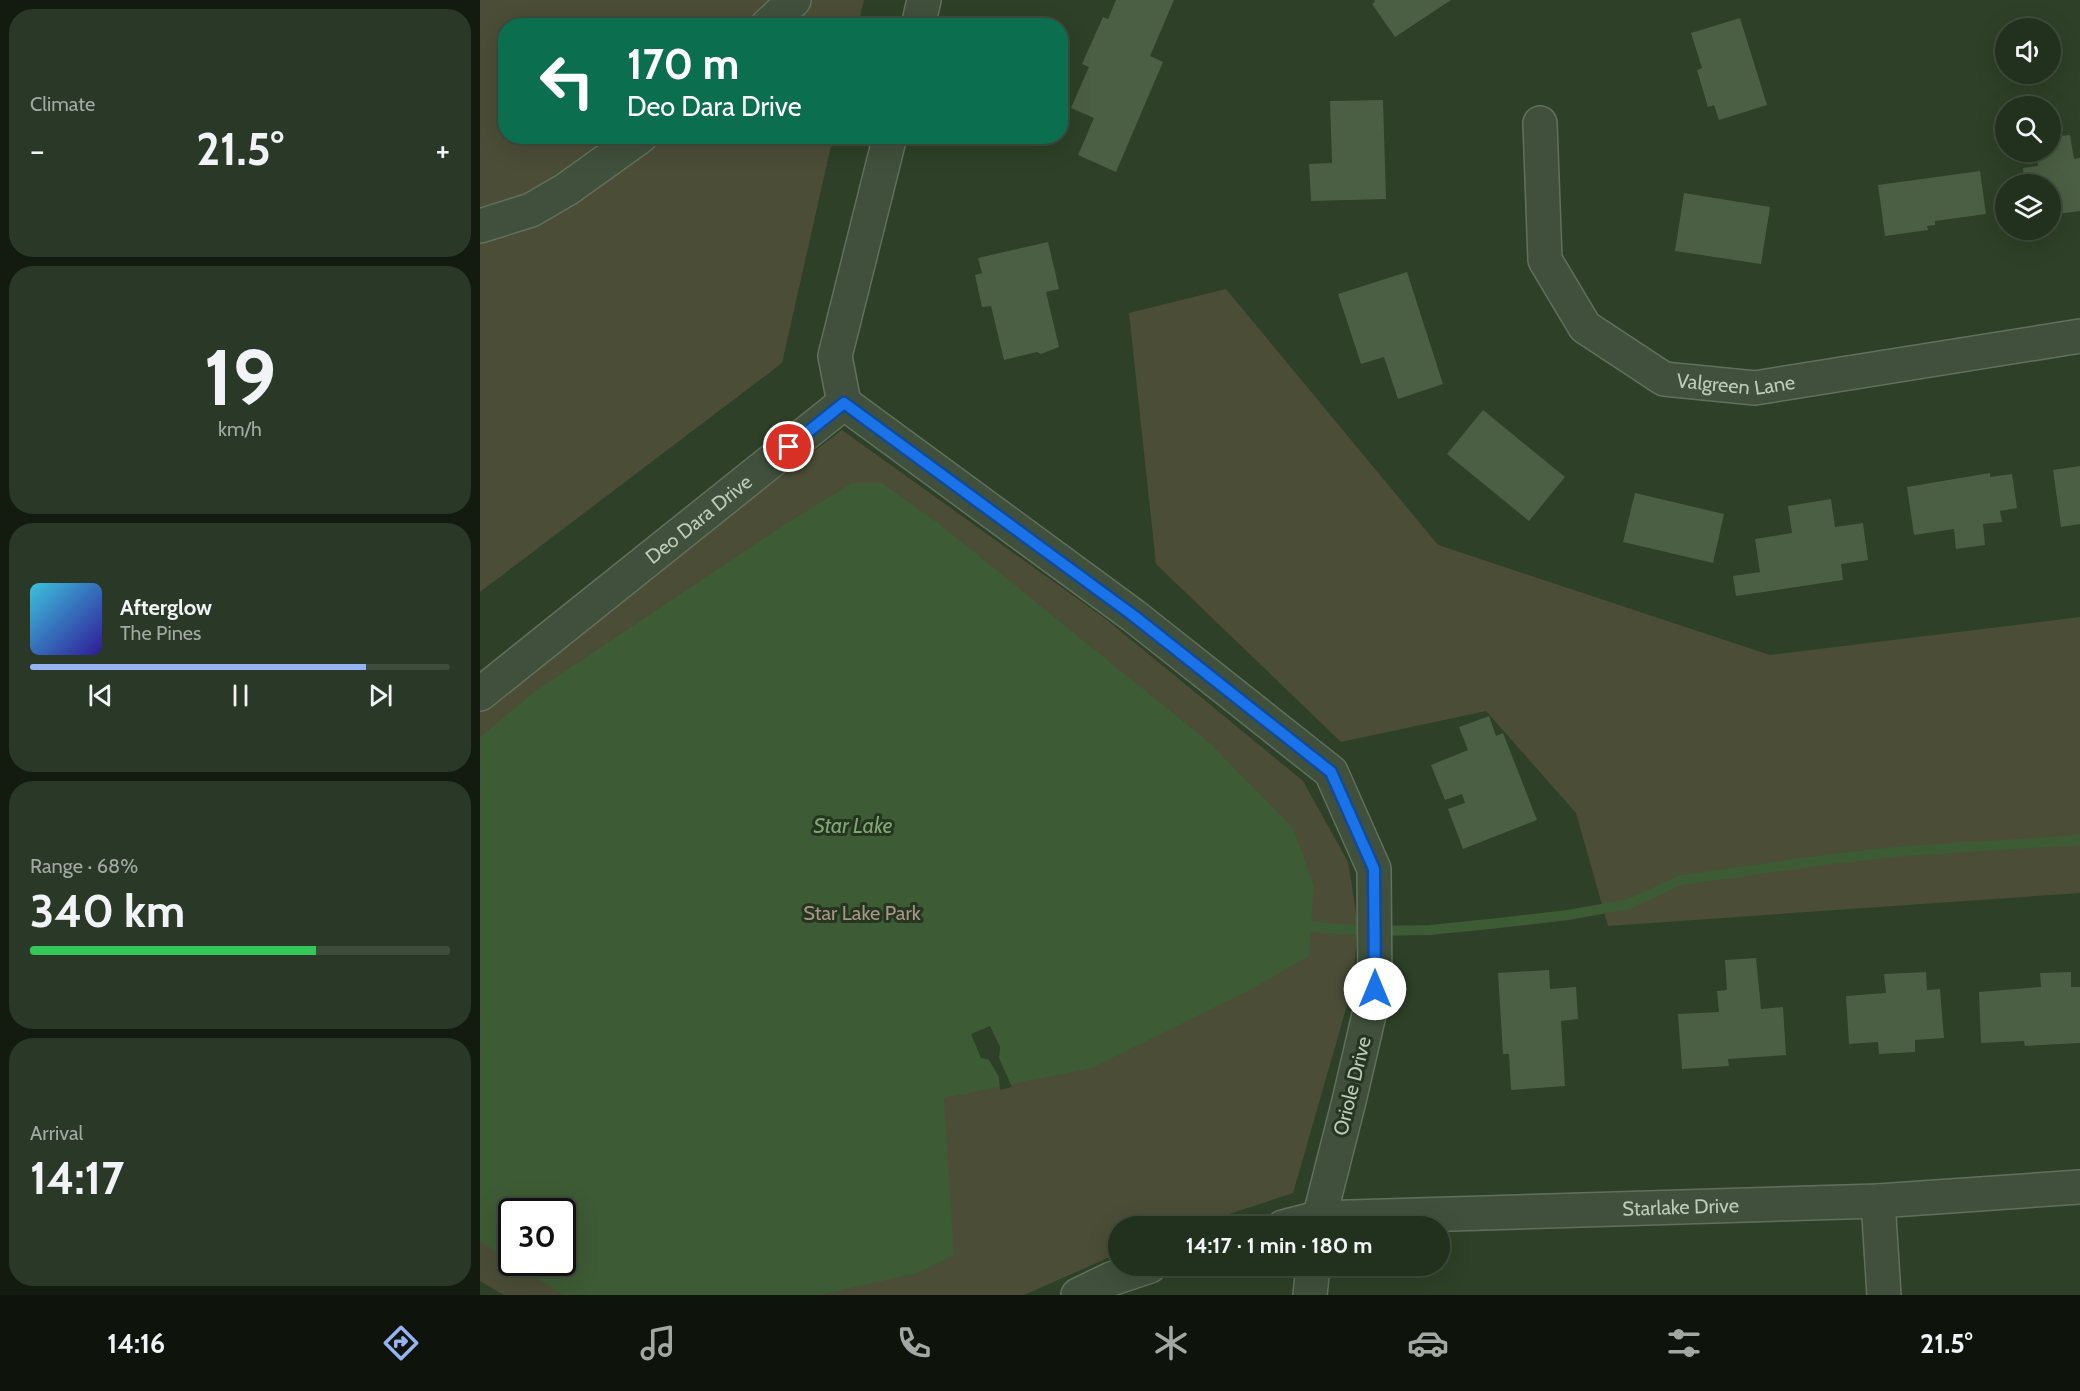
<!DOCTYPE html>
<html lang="en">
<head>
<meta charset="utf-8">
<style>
	:root { --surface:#22301e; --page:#2a3827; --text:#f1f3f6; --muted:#a2a9a4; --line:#3f4b3c; --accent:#95b2f1 }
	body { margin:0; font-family:Cabin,sans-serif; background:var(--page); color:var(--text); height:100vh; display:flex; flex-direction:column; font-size:22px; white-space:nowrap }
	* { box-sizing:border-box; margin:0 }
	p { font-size:20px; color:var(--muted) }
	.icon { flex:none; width:33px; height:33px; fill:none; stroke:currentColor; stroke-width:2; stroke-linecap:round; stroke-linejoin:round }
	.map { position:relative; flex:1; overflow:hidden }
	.drawer { display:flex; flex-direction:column; gap:9px; padding:9px; background:#131a10; width:480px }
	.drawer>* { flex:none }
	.top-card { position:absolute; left:18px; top:18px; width:570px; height:126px; border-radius:24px; box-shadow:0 6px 24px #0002,0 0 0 2px var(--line); background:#0b6e4f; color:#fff; overflow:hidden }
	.tools { position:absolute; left:1515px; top:18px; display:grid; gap:12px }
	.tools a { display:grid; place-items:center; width:66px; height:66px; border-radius:50%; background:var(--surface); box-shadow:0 6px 24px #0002,0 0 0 2px var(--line); font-size:30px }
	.speed { position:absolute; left:18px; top:1198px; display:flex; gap:12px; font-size:30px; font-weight:700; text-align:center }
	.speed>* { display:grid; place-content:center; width:78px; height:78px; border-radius:50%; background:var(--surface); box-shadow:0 6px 24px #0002,0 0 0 2px var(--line); line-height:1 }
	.speed .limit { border:3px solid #111; border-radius:9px; background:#fff; color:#111 }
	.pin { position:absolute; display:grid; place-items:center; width:51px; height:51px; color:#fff; margin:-26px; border:3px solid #fff; border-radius:50%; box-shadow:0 2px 6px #0007 }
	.me { position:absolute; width:66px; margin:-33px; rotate:0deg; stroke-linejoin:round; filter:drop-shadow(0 0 4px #0008) }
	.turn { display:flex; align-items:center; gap:21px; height:126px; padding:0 30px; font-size:27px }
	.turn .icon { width:78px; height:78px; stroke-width:2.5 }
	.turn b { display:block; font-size:42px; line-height:51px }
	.big { font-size:45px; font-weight:700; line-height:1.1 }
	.drawer .widget { flex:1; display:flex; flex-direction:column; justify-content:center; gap:9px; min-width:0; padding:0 21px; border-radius:24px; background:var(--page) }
	.drawer .dial { align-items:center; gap:0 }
	.dial b { font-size:78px; line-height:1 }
	.song { display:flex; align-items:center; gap:18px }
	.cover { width:72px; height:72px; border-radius:9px; background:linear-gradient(135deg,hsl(190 70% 55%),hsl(250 70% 35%)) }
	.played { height:6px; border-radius:3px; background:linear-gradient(90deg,var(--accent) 80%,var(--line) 80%) }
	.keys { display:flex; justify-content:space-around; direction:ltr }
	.heat { display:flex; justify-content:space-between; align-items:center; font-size:33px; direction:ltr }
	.charge { height:9px; border-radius:4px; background:linear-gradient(90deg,#34c759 68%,var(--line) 0) }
	.trip { position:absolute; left:628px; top:1216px; width:342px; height:60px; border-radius:30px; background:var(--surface); box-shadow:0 6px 24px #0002,0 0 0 2px var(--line); font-weight:700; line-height:60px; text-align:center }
	.dock { display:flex; height:96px; justify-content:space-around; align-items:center; background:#0e130c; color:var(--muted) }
	.dock .icon { width:42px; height:42px }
	.dock .active { color:var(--accent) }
	.dock b { font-size:27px; color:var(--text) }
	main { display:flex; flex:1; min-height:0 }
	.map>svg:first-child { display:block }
</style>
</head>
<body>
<main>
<section class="drawer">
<div class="widget"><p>Climate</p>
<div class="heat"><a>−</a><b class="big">21.5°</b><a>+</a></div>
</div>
<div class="widget dial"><b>19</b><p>km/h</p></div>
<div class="widget">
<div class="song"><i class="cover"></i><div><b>Afterglow</b><p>The Pines</p></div></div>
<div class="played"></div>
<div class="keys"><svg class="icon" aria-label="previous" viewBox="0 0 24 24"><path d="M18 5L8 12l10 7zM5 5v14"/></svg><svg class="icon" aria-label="pause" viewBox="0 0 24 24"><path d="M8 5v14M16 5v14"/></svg><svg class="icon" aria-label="next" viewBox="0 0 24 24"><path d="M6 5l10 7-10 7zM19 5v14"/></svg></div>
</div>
<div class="widget"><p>Range · 68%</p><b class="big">340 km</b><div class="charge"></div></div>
<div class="widget"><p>Arrival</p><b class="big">14:17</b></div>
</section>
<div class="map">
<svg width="1600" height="1295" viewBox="0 0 1600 1295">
	<rect width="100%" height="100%" fill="#2e4028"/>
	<!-- green -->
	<path fill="#4b4d37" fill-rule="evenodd" d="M0,0H384L378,25L26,26V136L353,137L302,363L0,592Z
		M746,289L958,545L1290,655L1600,617V893L1128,926L1096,813L1006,711L861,742L676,564L649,313Z
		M362,430L627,620L823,781L868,862L878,925L872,988L813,1193L710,1227H639V1253L544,1295H24L0,1281V706ZM32,1212H82V1263H32Z"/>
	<!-- water -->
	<path fill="#3d5b34" d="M372,483H402L462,526L731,744L813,828L834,886L829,956L770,990L612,1068L464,1098L474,1255L438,1273L340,1295H83L33,1263H82V1212H32L31,1262L0,1241V737L54,692L304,525Z"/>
	<!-- pier -->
	<path fill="#2e4028" d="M510,1026L520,1047L519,1058L532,1087L520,1090L519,1077L509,1060L501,1058L491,1034Z"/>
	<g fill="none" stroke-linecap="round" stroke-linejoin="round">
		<!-- stream -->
		<path stroke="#3d5b34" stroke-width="10" d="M831,927L895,931L950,930L1019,923L1088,915L1149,904L1201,880L1352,859L1425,851L1600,840"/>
	</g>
	<!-- building -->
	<path fill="#4b5f44" d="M636,0H694L670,56L683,62L636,172L598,155L614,118L591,108L609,67L602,64L623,17L628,19Z
		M894,0H971L915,37L892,4L895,2Z
		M1260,18L1287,105L1239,120L1234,105L1228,107L1217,70L1222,68L1211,33Z
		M903,100L906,199L831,201L829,164L852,163L850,101Z
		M1590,135L1594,159L1600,158V211L1570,215V184H1545L1543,168L1558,166L1556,152H1570V137Z
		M1500,171L1506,214L1455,221V225L1447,226L1448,230L1405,236L1398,185Z
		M1204,193L1290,207L1281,264L1195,251Z
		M568,242L579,289L566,292L579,347L561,354L557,352L524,360L511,306L502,307L495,275L502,273L498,258Z
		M927,272L963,384L918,399L904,357L881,364L858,294Z
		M1003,410L1085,477L1049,521L967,454Z
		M1600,466V524L1581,527L1573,470Z
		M1510,473V477L1532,474L1537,508L1520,511L1522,522L1503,524L1505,545L1476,549L1474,529L1434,535L1427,487Z
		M1155,493L1244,514L1233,563L1143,542Z
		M1351,499L1355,527L1383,523L1388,560L1361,564L1363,580L1256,596L1253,576L1280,572L1275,539L1312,533L1308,506Z
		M1009,716L1016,736L1023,733L1057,820L983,849L968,809L985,803L982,794L965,800L951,765L988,750L979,727Z
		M1276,958L1281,1009L1303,1007L1306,1055L1248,1059L1249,1066L1202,1069L1198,1014L1239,1012L1237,991L1247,990L1245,960Z
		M1069,970L1070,989L1096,987L1098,1019L1081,1021L1085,1086L1031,1090L1029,1054H1023L1018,973Z
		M1446,972L1447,990L1460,989L1464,1038L1435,1040V1052L1399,1054L1398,1042L1369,1044L1366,996L1406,993L1404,974Z
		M1591,972V987H1600V1043L1545,1046L1544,1041L1501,1043L1499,992L1561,987L1560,973Z"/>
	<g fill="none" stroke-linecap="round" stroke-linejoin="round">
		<!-- minor casing -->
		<g stroke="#61705d" stroke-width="36">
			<g id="minor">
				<path d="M287,26L314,0"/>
				<path d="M438,26L444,0"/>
				<path id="s1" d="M1060,123L1065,260L1105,327L1184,379L1275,388L1600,336"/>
				<path d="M0,226L51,210L87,189L161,136"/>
				<path d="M364,403L654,616L851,772L894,869L895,989L869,1101L837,1227"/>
				<path d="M364,403L355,356L410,136"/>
				<path id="s2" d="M0,694L364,403"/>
				<path d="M1398,1201L1404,1295"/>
				<path id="s3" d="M803,1227L838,1218L1398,1201L1600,1187"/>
				<path d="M598,1295L631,1279L670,1266"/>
				<path d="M830,1295L833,1266"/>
			</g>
		</g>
		<!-- minor -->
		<use href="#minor" stroke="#40503c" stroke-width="33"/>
	</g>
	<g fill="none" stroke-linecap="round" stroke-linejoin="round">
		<!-- route casing -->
		<g stroke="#114b97" stroke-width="15">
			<path id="route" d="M309,447L364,403L654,616L851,772L894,869L895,989"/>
		</g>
		<!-- route -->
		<use href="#route" stroke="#1a73e8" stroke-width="10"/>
	</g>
	<g text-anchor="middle" stroke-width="6" stroke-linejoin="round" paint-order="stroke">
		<!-- street labels -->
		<g font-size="20" fill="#bccab8" stroke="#253520">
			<text dy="7" stroke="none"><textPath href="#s1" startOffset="382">Valgreen Lane</textPath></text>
			<text dy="7" stroke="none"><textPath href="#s2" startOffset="280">Deo Dara Drive</textPath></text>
			<text transform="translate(872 1086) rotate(-76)" y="7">Oriole Drive</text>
			<text dy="7" stroke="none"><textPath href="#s3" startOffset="399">Starlake Drive</textPath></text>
		</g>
		<!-- park labels -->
		<g font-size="20" fill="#a89586" stroke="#253520">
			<text x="382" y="920">Star Lake Park</text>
		</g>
		<!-- water labels -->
		<g font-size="21" font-style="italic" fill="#81a774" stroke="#253520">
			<text x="373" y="833">Star Lake</text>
		</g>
	</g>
</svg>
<div class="tools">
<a><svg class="icon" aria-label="sound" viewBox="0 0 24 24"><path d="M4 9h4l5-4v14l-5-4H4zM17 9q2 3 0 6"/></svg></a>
<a><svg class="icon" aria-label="search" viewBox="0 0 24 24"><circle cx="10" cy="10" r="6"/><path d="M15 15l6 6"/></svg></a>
<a><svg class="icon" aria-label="layers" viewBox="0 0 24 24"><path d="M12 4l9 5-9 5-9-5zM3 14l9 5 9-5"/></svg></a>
</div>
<div class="speed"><div class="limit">30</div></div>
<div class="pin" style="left:309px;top:447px;background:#d93025"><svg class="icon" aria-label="arrive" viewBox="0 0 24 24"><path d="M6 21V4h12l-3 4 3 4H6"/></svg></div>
<svg class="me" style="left:895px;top:989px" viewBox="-20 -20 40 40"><circle r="19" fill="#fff"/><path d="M0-13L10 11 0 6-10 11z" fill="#1a73e8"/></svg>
<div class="trip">14:17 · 1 min · 180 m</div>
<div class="top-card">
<div class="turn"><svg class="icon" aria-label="left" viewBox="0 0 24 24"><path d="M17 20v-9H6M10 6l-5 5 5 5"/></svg><div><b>170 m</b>Deo Dara Drive</div></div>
</div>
</div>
</main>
<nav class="dock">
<b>14:16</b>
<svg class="icon active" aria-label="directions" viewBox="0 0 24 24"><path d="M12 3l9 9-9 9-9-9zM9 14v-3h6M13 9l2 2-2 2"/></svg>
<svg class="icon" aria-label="music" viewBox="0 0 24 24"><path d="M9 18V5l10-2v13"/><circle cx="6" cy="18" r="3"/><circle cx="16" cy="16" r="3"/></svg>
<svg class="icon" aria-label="phone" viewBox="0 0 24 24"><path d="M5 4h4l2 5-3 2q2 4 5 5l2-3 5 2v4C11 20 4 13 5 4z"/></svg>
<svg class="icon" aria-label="climate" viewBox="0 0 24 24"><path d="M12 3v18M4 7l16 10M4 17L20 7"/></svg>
<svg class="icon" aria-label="car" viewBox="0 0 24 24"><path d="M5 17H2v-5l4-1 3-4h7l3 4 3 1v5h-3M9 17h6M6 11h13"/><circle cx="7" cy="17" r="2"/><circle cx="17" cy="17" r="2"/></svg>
<svg class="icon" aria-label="filters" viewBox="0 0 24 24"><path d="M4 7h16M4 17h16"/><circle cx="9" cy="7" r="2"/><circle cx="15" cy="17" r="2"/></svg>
<b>21.5°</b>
</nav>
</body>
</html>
